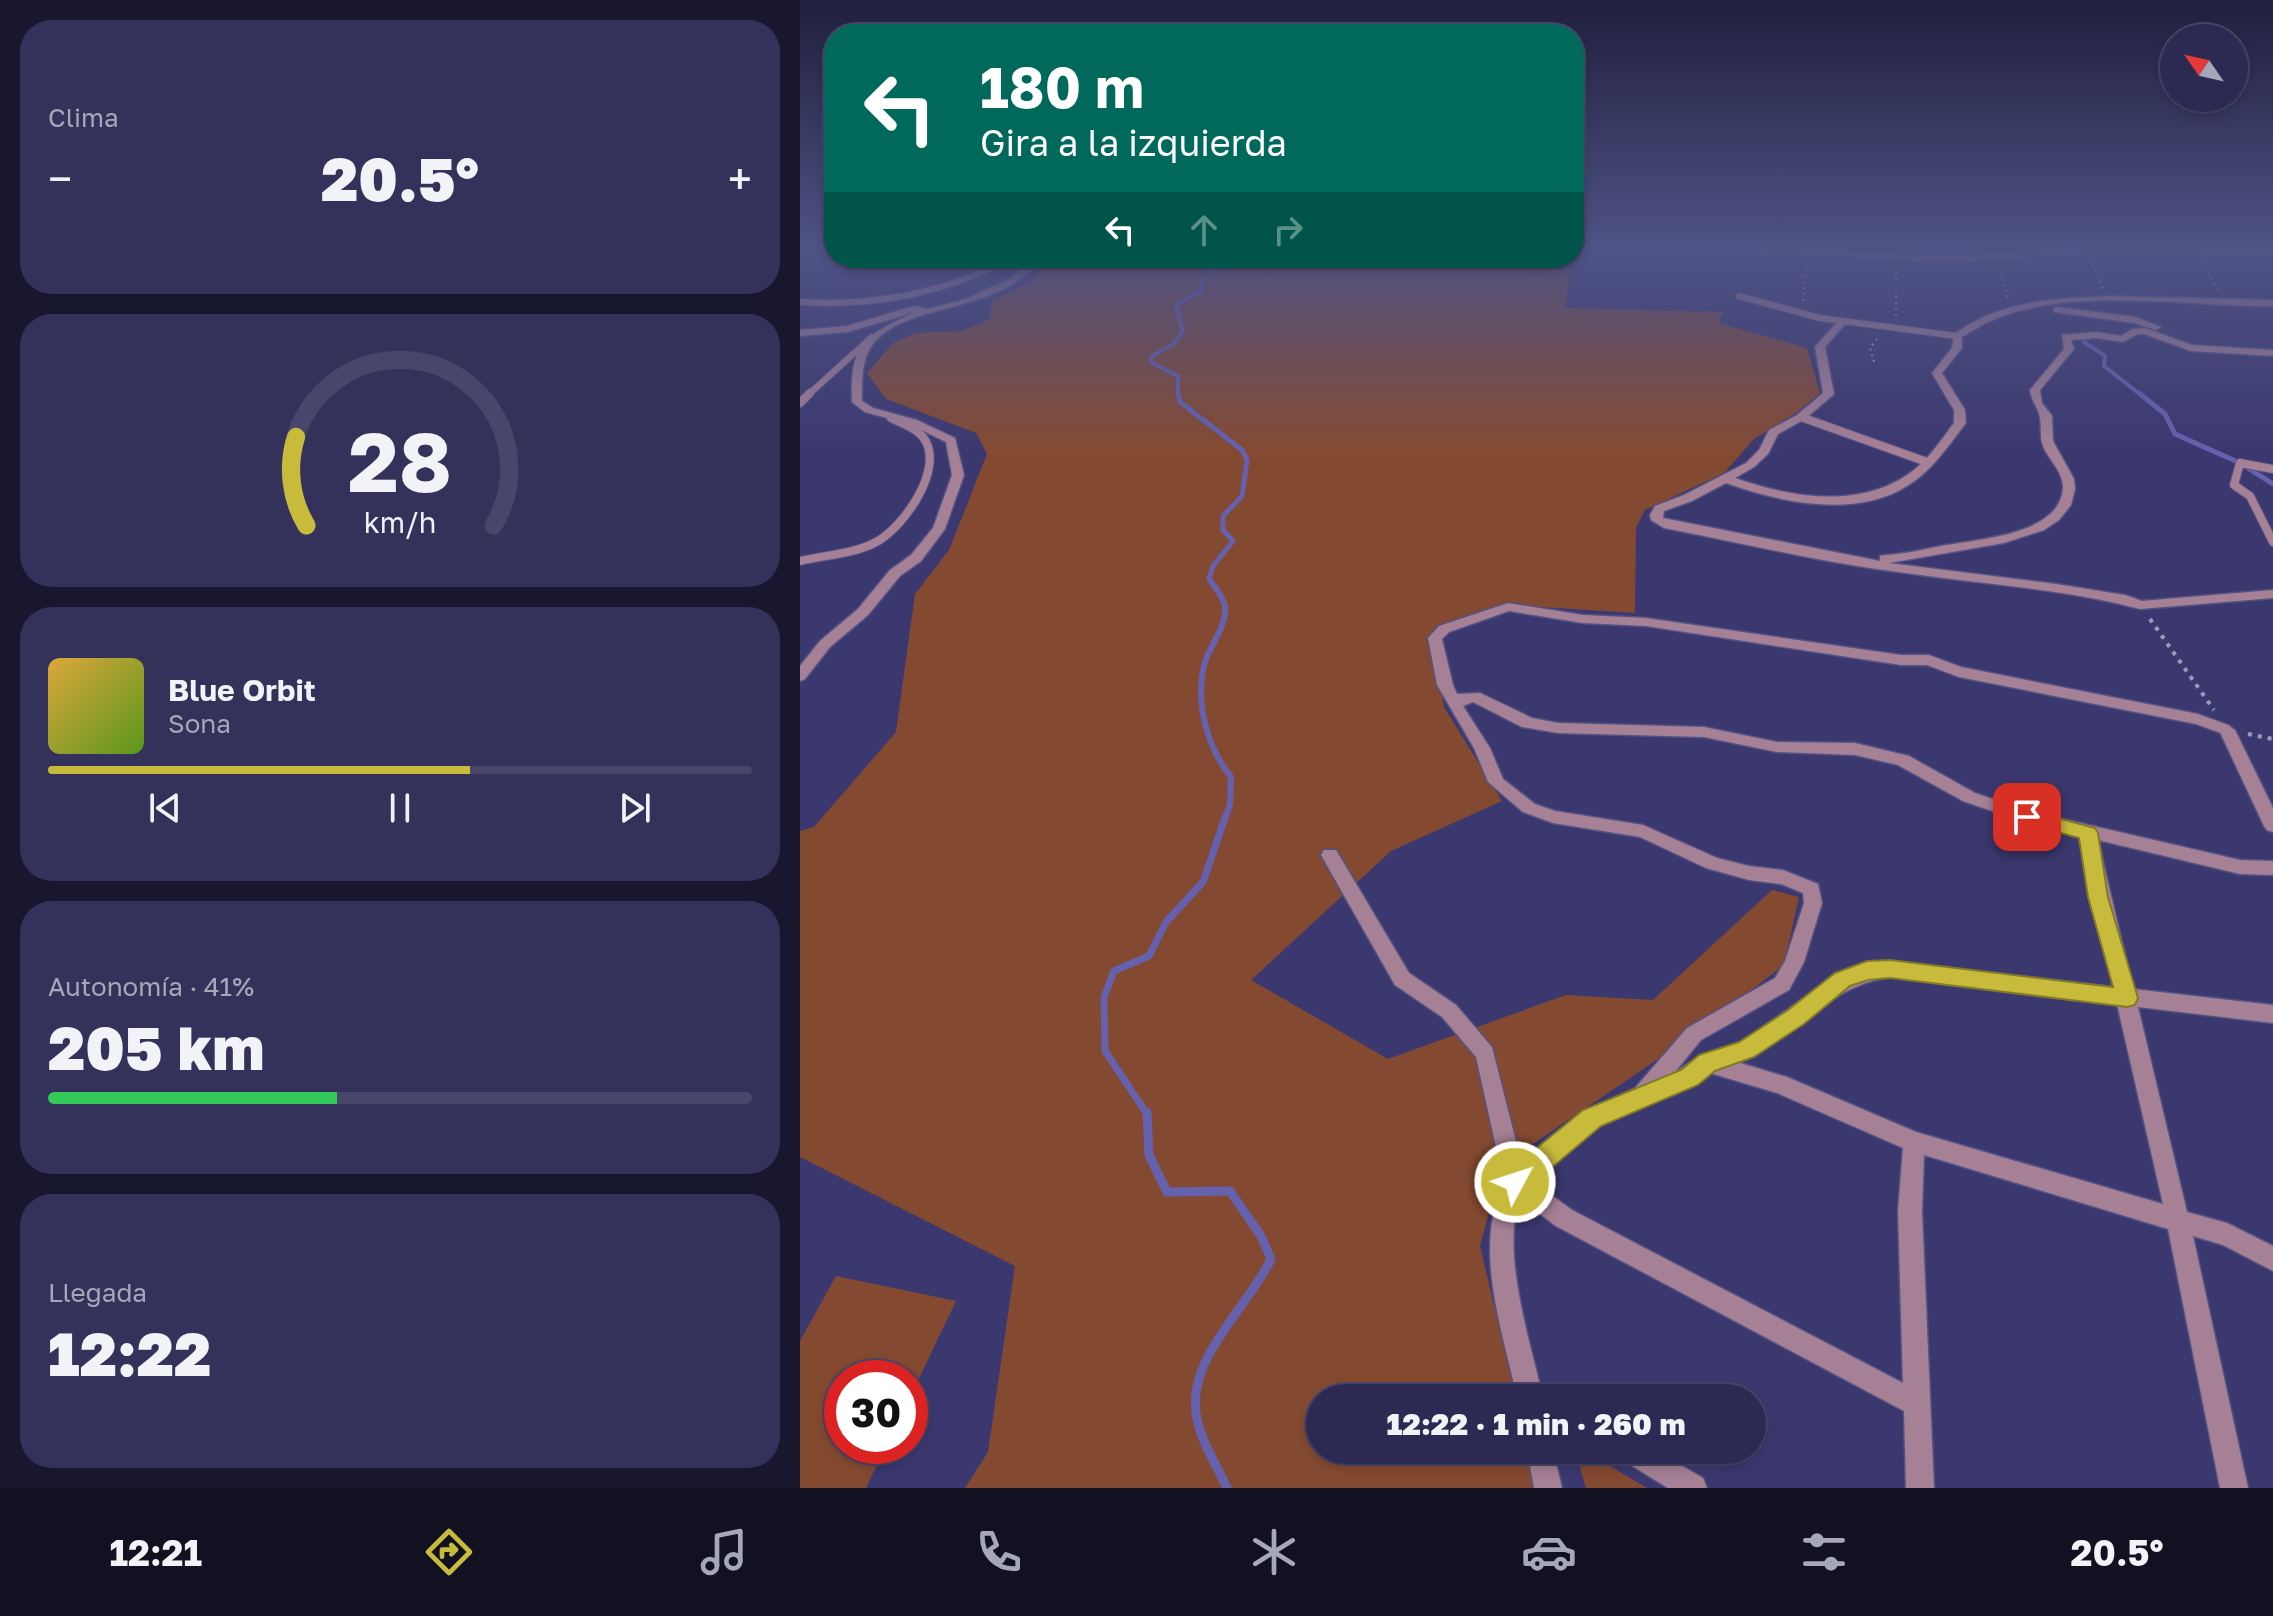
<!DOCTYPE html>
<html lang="es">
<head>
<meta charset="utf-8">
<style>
	:root { --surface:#2c2a53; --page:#34325a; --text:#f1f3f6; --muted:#a6a7b8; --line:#48466a; --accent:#c8bb3b }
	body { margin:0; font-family:"Golos Text",sans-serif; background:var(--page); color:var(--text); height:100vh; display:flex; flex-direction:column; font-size:30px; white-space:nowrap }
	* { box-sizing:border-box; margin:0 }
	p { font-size:26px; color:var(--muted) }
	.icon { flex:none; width:44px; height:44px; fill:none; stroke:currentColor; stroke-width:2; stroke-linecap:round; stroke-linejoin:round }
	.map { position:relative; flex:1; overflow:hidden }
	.drawer { display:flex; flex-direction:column; gap:20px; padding:20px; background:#18172e; width:800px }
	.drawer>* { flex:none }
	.top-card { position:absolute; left:24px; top:24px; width:760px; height:244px; border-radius:32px; box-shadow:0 4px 12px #0003,0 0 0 2px var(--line); background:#00695c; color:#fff; overflow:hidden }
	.needle { width:52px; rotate:304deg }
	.fabs { position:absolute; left:1360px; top:24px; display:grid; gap:16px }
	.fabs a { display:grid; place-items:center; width:88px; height:88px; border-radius:50%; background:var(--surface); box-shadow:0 4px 12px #0003,0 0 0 2px var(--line); font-size:40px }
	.speed { position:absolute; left:24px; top:1360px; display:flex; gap:16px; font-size:40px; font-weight:700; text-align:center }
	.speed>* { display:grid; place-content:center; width:104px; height:104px; border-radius:50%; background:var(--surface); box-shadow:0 4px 12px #0003,0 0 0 2px var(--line); line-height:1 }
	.speed .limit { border:12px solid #d22; background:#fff; color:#111 }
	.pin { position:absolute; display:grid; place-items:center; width:68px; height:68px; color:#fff; margin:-34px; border-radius:16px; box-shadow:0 4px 12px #0006 }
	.me { position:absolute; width:88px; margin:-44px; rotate:50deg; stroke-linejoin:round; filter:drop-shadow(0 0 6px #0008) }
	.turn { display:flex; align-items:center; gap:28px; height:168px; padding:0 24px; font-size:36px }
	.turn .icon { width:104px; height:104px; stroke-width:2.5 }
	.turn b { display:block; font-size:56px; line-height:68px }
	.lanes { display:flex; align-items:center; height:76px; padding:0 24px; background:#0003; justify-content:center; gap:40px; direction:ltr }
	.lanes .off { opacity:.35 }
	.big { font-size:60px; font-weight:800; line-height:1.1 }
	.drawer .tile { flex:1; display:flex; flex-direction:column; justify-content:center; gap:12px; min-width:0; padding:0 28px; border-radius:32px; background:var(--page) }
	.drawer .dial { align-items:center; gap:0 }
	.dial svg { height:208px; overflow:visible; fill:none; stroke:var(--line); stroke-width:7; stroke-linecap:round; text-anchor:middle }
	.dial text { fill:var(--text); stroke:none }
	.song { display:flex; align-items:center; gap:24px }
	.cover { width:96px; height:96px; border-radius:12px; background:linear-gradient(135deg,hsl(40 70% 55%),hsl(90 70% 35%)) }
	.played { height:8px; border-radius:4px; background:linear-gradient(90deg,var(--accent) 60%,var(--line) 60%) }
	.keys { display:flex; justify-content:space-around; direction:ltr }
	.heat { display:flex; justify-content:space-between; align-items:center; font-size:44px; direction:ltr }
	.charge { height:12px; border-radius:6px; background:linear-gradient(90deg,#34c759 41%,var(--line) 0) }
	.trip { position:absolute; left:506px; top:1384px; width:460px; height:80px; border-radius:40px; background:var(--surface); box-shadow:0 4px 12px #0003,0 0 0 2px var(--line); font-weight:800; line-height:80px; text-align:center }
	.dock { display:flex; height:128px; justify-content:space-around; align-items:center; background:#121121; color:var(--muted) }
	.dock .icon { width:56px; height:56px }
	.dock .on { color:var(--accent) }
	.dock b { font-size:36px; color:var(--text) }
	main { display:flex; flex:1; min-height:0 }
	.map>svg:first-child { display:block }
</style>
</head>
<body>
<main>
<section class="drawer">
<div class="tile"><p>Clima</p>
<div class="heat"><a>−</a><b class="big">20.5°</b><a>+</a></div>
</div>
<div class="tile dial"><svg viewBox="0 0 100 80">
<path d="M14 69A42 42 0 1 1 86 69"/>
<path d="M14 69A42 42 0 0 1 10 35" stroke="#c8bb3b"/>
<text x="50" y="56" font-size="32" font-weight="700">28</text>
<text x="50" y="72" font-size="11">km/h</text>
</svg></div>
<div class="tile">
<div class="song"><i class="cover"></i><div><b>Blue Orbit</b><p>Sona</p></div></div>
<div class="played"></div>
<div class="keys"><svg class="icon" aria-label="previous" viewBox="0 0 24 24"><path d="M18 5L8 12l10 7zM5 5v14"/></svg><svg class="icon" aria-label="pause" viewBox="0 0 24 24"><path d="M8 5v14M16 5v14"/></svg><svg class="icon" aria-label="next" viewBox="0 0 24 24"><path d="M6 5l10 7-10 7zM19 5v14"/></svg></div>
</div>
<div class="tile"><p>Autonomía · 41%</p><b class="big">205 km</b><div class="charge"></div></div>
<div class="tile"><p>Llegada</p><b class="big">12:22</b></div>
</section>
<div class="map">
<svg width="1473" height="1488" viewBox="0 0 1473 1488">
	<rect width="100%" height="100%" fill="#3b386f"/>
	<!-- green -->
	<path fill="#844a31" d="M253,258H772L765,308L923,312L918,323L1007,348L1020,393L997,412L954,439L924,473L845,510L836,527L835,613L709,605L634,639L644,707L702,801L591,851L451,980L588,1059L766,995L853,1000L972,890L999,897L984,965L889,1038L702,1165L680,1246L716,1398H520V1450H729L738,1488H165L188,1452L215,1266L0,1157V831L14,827L96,732L115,594L149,550L187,454L176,433L86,399L67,373L93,343L116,333L161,331L190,319L192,300L229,283Z
		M36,1276L156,1301L110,1397V1378H42V1446H86L66,1488H0V1341Z
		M775,1450H783L847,1488H786Z"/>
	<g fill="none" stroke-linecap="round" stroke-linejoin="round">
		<!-- stream-far4 -->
		<path stroke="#6561af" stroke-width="4" d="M1284,342L1305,356L1304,366L1341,395
			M378,395V376L352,363L351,357L373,344L383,331L376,305L402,290V276L446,258"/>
		<!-- stream-far3 -->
		<path stroke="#6561af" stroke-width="5" d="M378,393L380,402L442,450L447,460L442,496L423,516V530L433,541L413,566L409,578L411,582
			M1339,393L1365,414L1375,434L1440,463L1473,484"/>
		<!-- stream-far2 -->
		<path stroke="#6561af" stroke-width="6" d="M410,580C415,588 424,597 425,607C427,626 409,647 404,665C395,703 407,747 431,777L430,804L426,817"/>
		<!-- stream-far1 -->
		<path stroke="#6561af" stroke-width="7" d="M347,1114L305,1051L304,997L314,971L349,956L366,922L403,882L426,815"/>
		<!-- stream -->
		<path stroke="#6561af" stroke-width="9" d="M347,1112L349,1155L367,1192L430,1191L461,1236L471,1259C448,1308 384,1360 397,1419C402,1443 417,1466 427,1488"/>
		<!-- lane-far2 casing -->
		<g stroke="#545283" stroke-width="8">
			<path id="lane-far2" d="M19,247L34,250
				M66,258H110
				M939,296L1020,318L1157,336
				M0,302C70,307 148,293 210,258
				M8,395L72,337"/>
		</g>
		<!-- lane-far1 casing -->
		<g stroke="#545283" stroke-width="10">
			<path id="lane-far1" d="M0,403L10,393
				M1001,417L1127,462
				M1473,469L1440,463L1434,485L1450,496L1473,542
				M0,561C25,555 56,554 78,541C105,525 146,467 123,437C116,428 101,423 91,418"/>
		</g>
		<!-- lane casing -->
		<g stroke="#545283" stroke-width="13">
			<path id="lane" d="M1101,660H1128L1160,672L1397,719L1427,730"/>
		</g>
		<!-- street casing -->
		<g stroke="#545283" stroke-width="3">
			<path id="street" d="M968,247L1146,256L1277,247H1473V253L1285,252L1146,262L974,251L964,254L960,251Z
				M233,258H242C197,318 104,299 71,347C61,362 62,383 62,401L73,408L117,420L155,438L164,475L145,529L121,561L100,576L68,615L30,647L5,679L0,681V666L20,641L58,609L90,570L111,555L133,528L152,475L146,442L109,424L65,412L52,402C50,342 65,336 115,312L48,332L0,336V330L47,326L114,306L128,309L166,299L212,278Z
				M1309,296L1473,300V306C1385,307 1278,286 1195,319C1183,324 1172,331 1162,337V348L1142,373L1165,410L1166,423C1148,446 1132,471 1107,486C1055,519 979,502 926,483L892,501L864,511L863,518L1080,561V556L1085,555C1106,554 1125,549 1146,545C1180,539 1263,534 1263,486C1262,471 1250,461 1244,448C1239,438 1242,429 1240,418C1239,409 1232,403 1230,390L1264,349L1262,335L1296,332L1321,336L1333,329L1345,328L1392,345L1473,350V356L1391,351L1344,334H1338L1323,342L1296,338L1271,340L1274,349L1240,390L1242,403L1252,416L1253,441L1274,479L1275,489L1271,505L1259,520L1244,530L1204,543L1089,563L1256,584L1325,595L1342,601L1473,590V598L1340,609C1262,588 1179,584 1098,572C1020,562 942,543 864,528L851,520L850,515L855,506L884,495L946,463L959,450L969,430L997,415L1023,393L1015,347L1038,321L1046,323L1025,347L1034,394L1005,419L978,434L968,454L954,467L935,478C992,498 1063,510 1114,470C1130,457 1142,439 1154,423V410L1132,373L1152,348L1154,334C1164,328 1175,320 1186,316C1225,299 1268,298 1309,296Z
				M1257,307L1335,317L1361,327L1356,330L1334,323L1254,312V308Z
				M708,603L783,615L846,618L1101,655L1108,660L1101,665L846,626L783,623L709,611L649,632L642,639L653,685L657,694L680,693L732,718L758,723L904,727L977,742L1055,743L1109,756L1175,793L1229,811L1440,860L1473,861V875L1440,874L1298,840L1333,989L1473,1005V1023L1338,1007L1387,1212L1427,1223L1473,1246V1271L1423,1245L1393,1236L1448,1488H1420L1368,1229L1124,1155L1122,1211L1134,1488H1106L1104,1411L756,1226L720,1199C700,1251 731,1344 743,1398H717C703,1331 672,1248 704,1183L676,1057L642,1017L595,985L521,855L524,850H536L609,973L656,1005L692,1047L721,1161L784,1111L835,1088L887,1028L975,978L985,961L1004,903L1003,893L981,884L949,880L906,868L840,837L753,823L723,812L688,782L674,748L637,685L628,638L639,626ZM673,702L722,727L758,733L904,737L977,752L1055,755L1098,765L1163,801L1227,823L1280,836L1313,987L1090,961L1069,964L1026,982L942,1042L900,1056L875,1072L901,1040L989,990L1004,962L1022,903L1018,884L983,870L949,866L917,858L843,825L755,811L735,804L703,779L690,748L663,706ZM1090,977L1317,1004L1363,1204L1116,1132L987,1077L937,1062C996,1041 1023,987 1090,977ZM910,1073L977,1093L1103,1148L1098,1211L1103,1383L772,1210L732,1181L800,1125L888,1087Z
				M1427,725L1435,730L1473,808V832L1467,830L1464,826L1419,730Z
				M727,1450H753L762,1488H734Z
				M817,1450H855L903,1478L907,1488H868L821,1459Z"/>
		</g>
		<!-- path-far1 -->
		<path stroke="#9c9bbb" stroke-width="2" stroke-dasharray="2 4" stroke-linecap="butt" d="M1290,259L1303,288
			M1402,262L1418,289
			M1096,266V317
			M1198,267L1209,301
			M1003,301L1007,262
			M1074,362L1070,348L1077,339"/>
		<!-- path -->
		<path stroke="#9c9bbb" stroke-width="4" stroke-dasharray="4 6" stroke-linecap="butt" d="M1350,619L1414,710
			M1448,734L1473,739"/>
		<!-- lane-far2 -->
		<use href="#lane-far2" stroke="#a68196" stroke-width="6"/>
		<!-- lane-far1 -->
		<use href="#lane-far1" stroke="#a68196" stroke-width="8"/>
		<!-- lane -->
		<use href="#lane" stroke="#a68196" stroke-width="10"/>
		<!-- street -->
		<use href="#street" fill="#a68196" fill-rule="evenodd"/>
	</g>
	<!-- sky -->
	<linearGradient id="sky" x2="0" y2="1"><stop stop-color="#201f3d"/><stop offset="0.54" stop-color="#4f5385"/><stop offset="1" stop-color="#4f5385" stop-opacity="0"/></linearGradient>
	<rect width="1473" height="455" fill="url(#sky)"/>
	<!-- route -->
	<path fill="#c8bb3b" stroke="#827a26" stroke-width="2" d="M1227,810L1295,828L1298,833L1308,897L1338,998L1335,1005L1327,1007L1090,978L1068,980L1050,986L1004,1024L954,1057L915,1071L898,1085L801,1126L724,1191L715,1195L706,1191L703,1182L706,1173L783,1110L881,1070L899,1055L939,1042L988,1010L1035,973L1067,961L1090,960L1313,987L1288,897L1279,838L1221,822L1218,817Z"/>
</svg>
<div class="fabs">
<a><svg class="needle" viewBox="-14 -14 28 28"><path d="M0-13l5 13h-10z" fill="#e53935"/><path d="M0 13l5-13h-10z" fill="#a6a7b8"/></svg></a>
</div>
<div class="speed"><div class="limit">30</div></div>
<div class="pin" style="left:1227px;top:817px;background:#d93025"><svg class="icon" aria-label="arrive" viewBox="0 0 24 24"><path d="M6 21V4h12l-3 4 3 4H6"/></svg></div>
<svg class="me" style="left:715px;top:1182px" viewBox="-20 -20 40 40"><circle r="17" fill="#c8bb3b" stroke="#fff" stroke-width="3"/><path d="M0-11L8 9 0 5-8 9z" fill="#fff"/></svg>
<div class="trip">12:22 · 1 min · 260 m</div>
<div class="top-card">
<div class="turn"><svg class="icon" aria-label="left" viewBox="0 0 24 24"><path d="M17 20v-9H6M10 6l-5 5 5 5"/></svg><div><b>180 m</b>Gira a la izquierda</div></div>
<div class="lanes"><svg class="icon" aria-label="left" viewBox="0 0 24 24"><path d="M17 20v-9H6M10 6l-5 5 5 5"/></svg><svg class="icon off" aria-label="ahead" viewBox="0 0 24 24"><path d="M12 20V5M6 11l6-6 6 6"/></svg><svg class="icon off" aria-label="right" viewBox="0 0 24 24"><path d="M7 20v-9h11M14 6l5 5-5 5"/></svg></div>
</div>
</div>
</main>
<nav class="dock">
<b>12:21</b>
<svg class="icon on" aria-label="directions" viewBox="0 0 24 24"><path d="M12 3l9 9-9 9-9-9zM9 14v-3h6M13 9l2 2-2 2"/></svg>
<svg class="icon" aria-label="music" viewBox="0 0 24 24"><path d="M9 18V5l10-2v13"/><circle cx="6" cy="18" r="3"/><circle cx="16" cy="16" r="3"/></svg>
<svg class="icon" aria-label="phone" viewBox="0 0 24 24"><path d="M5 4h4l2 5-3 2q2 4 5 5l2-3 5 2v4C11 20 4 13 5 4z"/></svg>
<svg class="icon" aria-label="climate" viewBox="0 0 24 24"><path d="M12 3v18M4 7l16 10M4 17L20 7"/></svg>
<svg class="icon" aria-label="car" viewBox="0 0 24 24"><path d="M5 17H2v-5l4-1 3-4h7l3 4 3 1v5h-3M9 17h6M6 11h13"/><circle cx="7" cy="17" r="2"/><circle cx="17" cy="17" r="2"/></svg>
<svg class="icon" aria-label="filters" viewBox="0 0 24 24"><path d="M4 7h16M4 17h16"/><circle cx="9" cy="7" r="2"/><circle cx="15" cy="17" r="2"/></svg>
<b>20.5°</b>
</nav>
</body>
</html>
